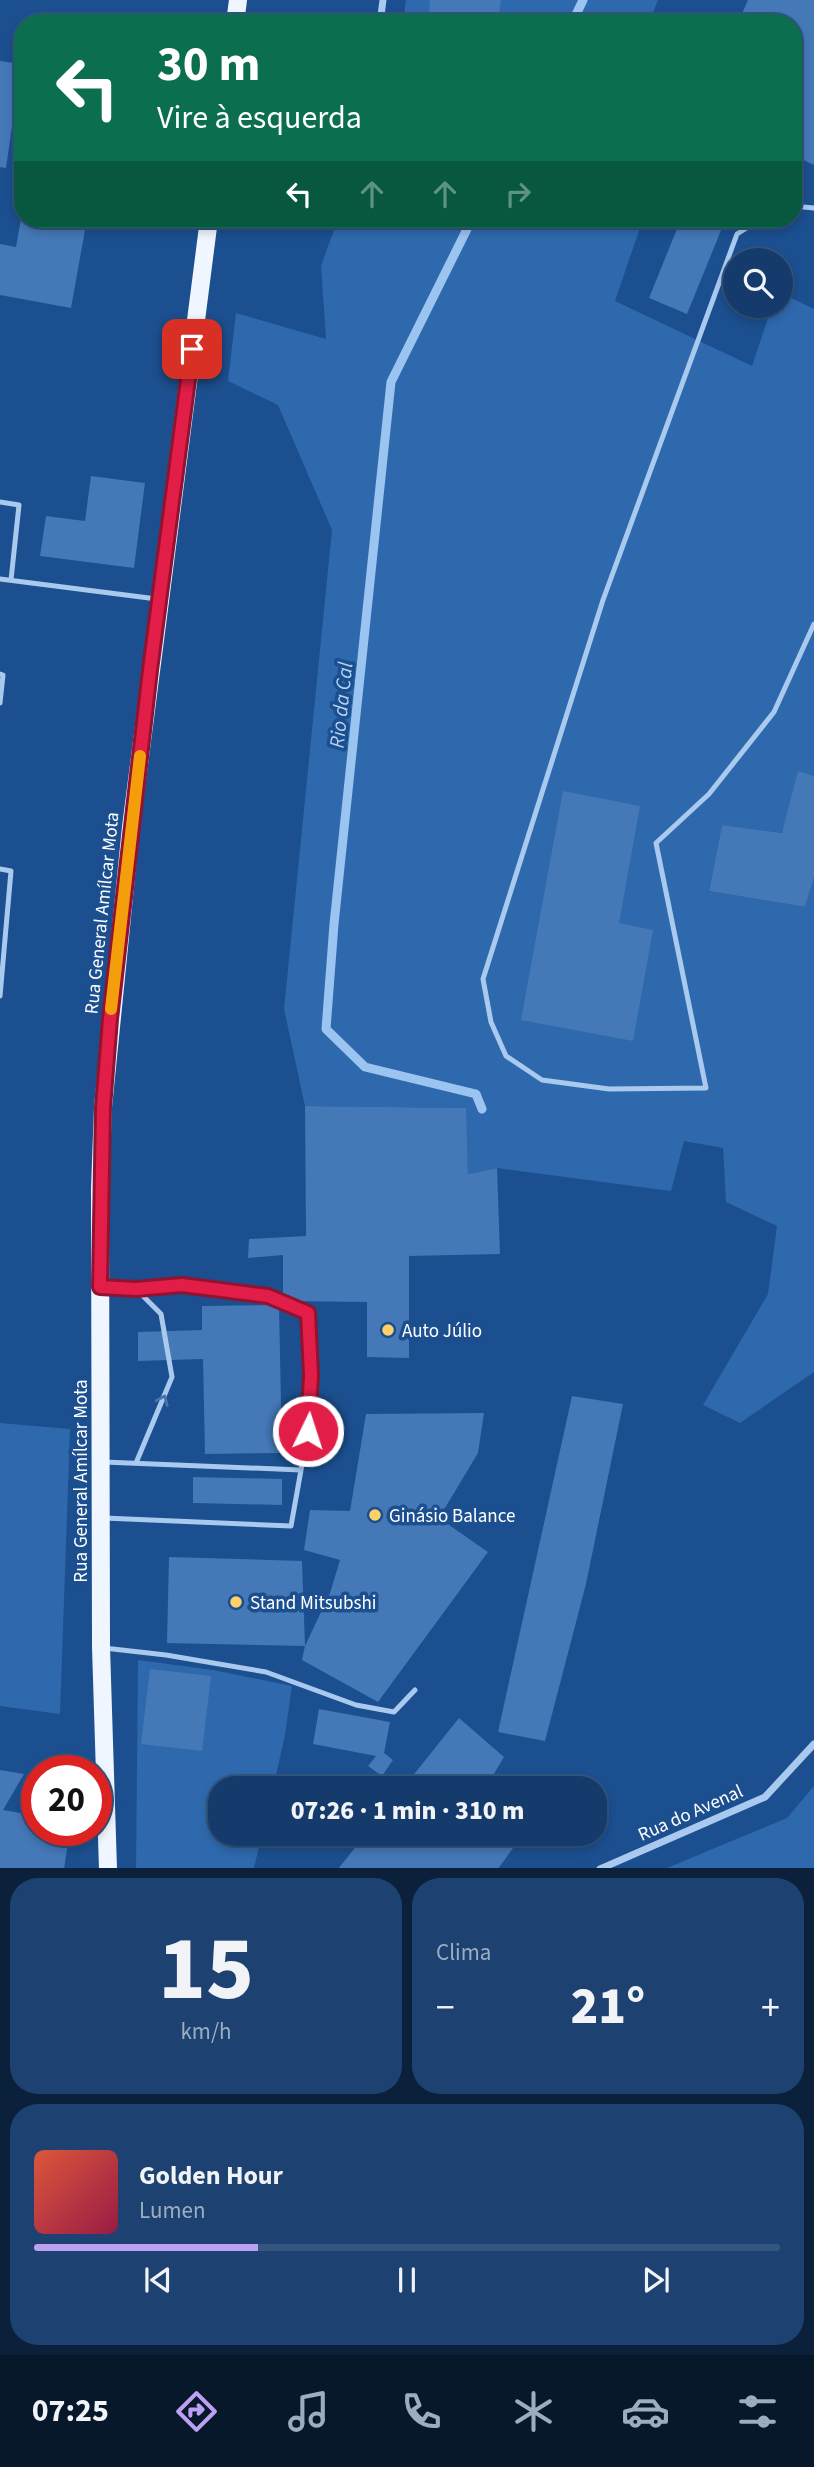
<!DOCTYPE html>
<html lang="pt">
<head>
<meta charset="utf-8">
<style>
	:root { --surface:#143b6b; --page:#1d4271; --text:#f1f3f6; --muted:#9dadc1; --line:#33557e; --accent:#bca0f2 }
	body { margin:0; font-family:"Source Sans 3",sans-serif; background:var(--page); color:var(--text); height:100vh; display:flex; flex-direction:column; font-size:26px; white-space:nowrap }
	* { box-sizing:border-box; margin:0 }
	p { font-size:23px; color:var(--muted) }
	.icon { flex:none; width:38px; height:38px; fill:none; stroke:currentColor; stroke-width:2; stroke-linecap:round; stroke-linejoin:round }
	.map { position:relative; height:1868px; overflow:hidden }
	.details { display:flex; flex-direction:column; gap:10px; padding:10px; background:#0b203b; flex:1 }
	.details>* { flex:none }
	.top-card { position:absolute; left:14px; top:14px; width:788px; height:214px; border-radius:28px; box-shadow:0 4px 10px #0003,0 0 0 2px var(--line); background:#0b6e4f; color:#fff; overflow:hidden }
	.tools { position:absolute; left:723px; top:248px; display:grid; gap:14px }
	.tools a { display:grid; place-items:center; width:70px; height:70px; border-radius:50%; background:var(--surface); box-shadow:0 4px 10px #0003,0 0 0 2px var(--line); font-size:35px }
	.speed { position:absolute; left:21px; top:1755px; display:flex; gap:14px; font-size:35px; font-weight:700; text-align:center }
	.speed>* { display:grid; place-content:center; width:91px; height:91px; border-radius:50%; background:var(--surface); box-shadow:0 4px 10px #0003,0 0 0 2px var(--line); line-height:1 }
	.speed .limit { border:10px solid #d22; background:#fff; color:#111 }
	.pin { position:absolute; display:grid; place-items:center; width:60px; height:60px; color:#fff; margin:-30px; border-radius:14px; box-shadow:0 4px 10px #0006 }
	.me { position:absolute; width:77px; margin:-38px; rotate:4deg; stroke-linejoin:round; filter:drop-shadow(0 0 5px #0008) }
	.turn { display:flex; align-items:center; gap:24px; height:147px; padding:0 28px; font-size:32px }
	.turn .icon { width:91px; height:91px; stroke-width:2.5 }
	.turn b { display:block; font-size:49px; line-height:60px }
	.lanes { display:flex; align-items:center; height:66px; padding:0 28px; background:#0003; justify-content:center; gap:35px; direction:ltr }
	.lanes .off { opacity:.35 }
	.big { font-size:52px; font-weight:800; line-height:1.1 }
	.details .tile { flex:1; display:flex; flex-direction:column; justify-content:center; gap:10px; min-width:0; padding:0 24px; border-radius:28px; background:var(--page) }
	.details .dial { align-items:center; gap:0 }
	.dial b { font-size:91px; line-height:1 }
	.song { display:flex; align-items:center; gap:21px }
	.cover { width:84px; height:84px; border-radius:10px; background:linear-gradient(135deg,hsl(10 70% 55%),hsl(340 70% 35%)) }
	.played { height:7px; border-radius:4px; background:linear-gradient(90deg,var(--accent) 30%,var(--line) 30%) }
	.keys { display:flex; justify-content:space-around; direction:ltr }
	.heat { display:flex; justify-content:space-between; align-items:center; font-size:38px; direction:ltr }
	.details .tiles { flex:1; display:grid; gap:10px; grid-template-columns:1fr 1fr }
	.tile:last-child { grid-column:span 2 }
	.trip { position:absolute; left:208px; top:1776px; width:399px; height:70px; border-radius:28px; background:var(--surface); box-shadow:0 4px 10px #0003,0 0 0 2px var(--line); font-weight:800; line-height:70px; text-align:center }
	.menu { display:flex; height:112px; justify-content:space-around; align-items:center; background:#08182b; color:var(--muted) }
	.menu .icon { width:49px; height:49px }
	.menu .selected { color:var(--accent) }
	.menu b { font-size:32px; color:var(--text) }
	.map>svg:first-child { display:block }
</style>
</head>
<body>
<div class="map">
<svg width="814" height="1869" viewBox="0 0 814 1869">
	<rect width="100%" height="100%" fill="#1b4f8f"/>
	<!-- green -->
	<path fill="#2e69ad" d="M406,0H658L649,23H403Z
		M338,219H643L615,301L752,366L772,306H780L781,293L814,309V776L807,774L782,833L722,825L709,891L805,907L814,877V1372L740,1423L703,1405L768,1294L777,1226L726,1202L723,1148L684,1141L671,1191L497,1168L468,1174L465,1108L305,1106L284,1009L332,530L278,405L228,381L236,313L326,339L321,266Z
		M0,1423L70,1429L60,1714L0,1706Z
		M138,1660L213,1670L292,1686L285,1735L273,1788H220V1834H262L254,1868L136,1869Z
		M814,1786V1868H667L787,1818Z"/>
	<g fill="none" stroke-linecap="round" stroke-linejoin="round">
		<!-- stream -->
		<path stroke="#9cc4f0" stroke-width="9" d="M572,23L583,0
			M472,219L391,382L334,924L326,1029L365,1067L476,1094L482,1109"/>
	</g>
	<!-- building -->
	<path fill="#4478b7" d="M430,0H501L498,23H428Z
		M748,0H814V165L793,155V23H738Z
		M0,61L21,64L6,168L0,167Z
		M21,219H87L71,308L0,295V244L16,247Z
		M681,219H715L724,223L687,314L649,298Z
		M91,476L145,483L134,568L40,556L46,516L85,521Z
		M798,771L814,776V877L805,907L709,891L722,825L782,833Z
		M563,791L640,806L619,923L653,930L633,1041L521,1020Z
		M305,1106L466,1108L468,1174L497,1168L500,1254L409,1256V1358L367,1357V1302L283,1301V1255L248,1258L249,1239L306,1236Z
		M279,1305L282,1453L205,1454L203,1359L138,1361V1332L202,1330V1306Z
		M572,1396L623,1404L586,1584L545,1741L498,1732Z
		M484,1413L478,1453L439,1518L488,1552L378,1702L302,1660L305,1646L167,1643L169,1557L302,1561L305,1646L330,1593L340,1560L304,1550L310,1510L350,1511L366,1414Z
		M193,1477L282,1479V1505L193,1503Z
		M150,1669L211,1676L202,1751L141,1744Z
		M319,1709L390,1722L384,1753L393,1760L382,1776L368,1766L376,1756L313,1744Z
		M459,1718L504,1757L492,1777L505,1788H403Z
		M37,1764L71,1769V1771H36Z
		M0,1770L24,1774L3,1810L32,1815L35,1783H37V1830H70L64,1869H0Z
		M366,1834H523L498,1869H338Z"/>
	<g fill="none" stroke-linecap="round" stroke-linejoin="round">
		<!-- service -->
		<path stroke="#a9c9ee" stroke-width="5" d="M793,206L814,208
			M761,219L737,234L603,600L483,979L491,1022L506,1056L542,1080L609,1089L706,1088L656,843L709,794L774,712L814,624
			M0,502L19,505L11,580
			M0,579L157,599
			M0,674L3,675L0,703
			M0,869L11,871L0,996
			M104,1287L136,1289L182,1285L268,1296L308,1313L311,1375L308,1431L291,1526L104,1518
			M104,1462L301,1470
			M136,1463L172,1377L161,1314L136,1289
			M104,1648L166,1655L266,1672L356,1705L394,1712L415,1690"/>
		<!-- minor -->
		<path stroke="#a9c9ee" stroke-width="7" d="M380,23L383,0
			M600,1869L765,1797L814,1744"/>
		<!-- primary -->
		<path stroke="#f0f6ff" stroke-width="18" d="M235,23L238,0
			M108,1869L101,1647L100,1189L103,1107L131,827L209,219"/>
	</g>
	<!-- one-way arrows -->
	<defs><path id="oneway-chevron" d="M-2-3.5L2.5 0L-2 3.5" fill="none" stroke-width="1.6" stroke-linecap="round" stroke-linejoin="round" transform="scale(1.75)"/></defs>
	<use stroke="#4674ac" href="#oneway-chevron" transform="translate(163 1400) rotate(-67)"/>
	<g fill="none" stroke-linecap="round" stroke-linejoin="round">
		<!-- route casing -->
		<g stroke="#92132f" stroke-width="18">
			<path id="route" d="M192,349L150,670L110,1019L103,1107L100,1287L136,1289L182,1285L268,1296L308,1313L311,1375L308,1431"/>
		</g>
		<!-- route -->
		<use href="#route" stroke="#e11d48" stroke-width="12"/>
		<!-- slow -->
		<path stroke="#f59e0b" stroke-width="12" d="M111,1009L140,756"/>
	</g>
	<!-- markers -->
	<g fill="#ffd166" stroke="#1b4f8f" stroke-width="2.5">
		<circle cx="388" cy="1330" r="7"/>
		<circle cx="375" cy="1515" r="7"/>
		<circle cx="236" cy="1602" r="7"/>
	</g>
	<g text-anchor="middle" stroke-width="7" stroke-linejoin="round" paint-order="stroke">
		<!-- street labels -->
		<g font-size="19" fill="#fff" stroke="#1b4f8f">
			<text transform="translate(101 913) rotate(-84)" y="7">Rua General Amílcar Mota</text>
			<text transform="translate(80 1481) rotate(-90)" y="7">Rua General Amílcar Mota</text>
			<text transform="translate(690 1812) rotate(-24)" y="7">Rua do Avenal</text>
		</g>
		<!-- poi labels -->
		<g font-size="19" fill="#fff" stroke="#1b4f8f" text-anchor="start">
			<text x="402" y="1337">Auto Júlio</text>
			<text x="389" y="1522">Ginásio Balance</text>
			<text x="250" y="1609">Stand Mitsubshi</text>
		</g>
		<!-- water labels -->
		<g font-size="21" font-style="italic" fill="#b5d3f5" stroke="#1b4f8f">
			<text transform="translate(341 705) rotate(-84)" y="7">Rio da Cal</text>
		</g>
	</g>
</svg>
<div class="tools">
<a><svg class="icon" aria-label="search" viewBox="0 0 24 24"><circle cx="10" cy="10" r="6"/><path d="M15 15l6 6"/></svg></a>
</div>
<div class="speed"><div class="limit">20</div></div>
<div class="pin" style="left:192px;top:349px;background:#d93025"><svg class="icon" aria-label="arrive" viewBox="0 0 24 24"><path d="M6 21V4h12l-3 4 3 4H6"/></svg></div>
<svg class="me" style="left:308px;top:1431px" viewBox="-20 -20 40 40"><circle r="17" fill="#e11d48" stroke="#fff" stroke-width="3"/><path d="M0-11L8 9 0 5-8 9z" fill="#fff"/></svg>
<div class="trip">07:26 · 1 min · 310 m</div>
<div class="top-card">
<div class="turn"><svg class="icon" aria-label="left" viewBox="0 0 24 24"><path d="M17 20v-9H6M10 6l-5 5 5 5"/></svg><div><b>30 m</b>Vire à esquerda</div></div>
<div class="lanes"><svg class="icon" aria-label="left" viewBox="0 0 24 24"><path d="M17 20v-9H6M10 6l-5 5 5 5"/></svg><svg class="icon off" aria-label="ahead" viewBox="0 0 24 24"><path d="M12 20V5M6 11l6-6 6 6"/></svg><svg class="icon off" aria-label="ahead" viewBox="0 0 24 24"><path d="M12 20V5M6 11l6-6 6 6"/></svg><svg class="icon off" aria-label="right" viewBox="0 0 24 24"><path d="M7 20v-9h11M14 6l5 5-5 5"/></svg></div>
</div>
</div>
<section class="details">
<div class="tiles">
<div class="tile dial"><b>15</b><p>km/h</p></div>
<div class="tile"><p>Clima</p>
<div class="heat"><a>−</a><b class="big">21°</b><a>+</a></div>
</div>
<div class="tile">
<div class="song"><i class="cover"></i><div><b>Golden Hour</b><p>Lumen</p></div></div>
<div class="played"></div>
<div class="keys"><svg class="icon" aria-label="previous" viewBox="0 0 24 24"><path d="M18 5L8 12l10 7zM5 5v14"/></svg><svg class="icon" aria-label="pause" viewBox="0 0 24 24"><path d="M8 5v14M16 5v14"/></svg><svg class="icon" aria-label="next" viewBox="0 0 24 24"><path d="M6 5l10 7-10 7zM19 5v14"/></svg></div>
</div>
</div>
</section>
<nav class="menu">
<b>07:25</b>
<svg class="icon selected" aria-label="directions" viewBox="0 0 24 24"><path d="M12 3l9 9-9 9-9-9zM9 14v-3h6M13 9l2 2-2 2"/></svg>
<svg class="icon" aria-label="music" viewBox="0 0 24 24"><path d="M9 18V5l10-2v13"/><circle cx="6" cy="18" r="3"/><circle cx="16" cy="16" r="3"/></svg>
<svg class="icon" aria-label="phone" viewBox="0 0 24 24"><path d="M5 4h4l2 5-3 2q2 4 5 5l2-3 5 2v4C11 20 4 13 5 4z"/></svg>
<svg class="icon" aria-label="climate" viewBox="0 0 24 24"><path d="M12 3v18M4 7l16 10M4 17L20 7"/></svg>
<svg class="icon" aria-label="car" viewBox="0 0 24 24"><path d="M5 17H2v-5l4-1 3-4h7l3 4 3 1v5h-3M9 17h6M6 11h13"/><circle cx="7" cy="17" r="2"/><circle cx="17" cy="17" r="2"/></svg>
<svg class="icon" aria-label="filters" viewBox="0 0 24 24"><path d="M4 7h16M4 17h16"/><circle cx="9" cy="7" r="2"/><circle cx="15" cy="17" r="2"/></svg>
</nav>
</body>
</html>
